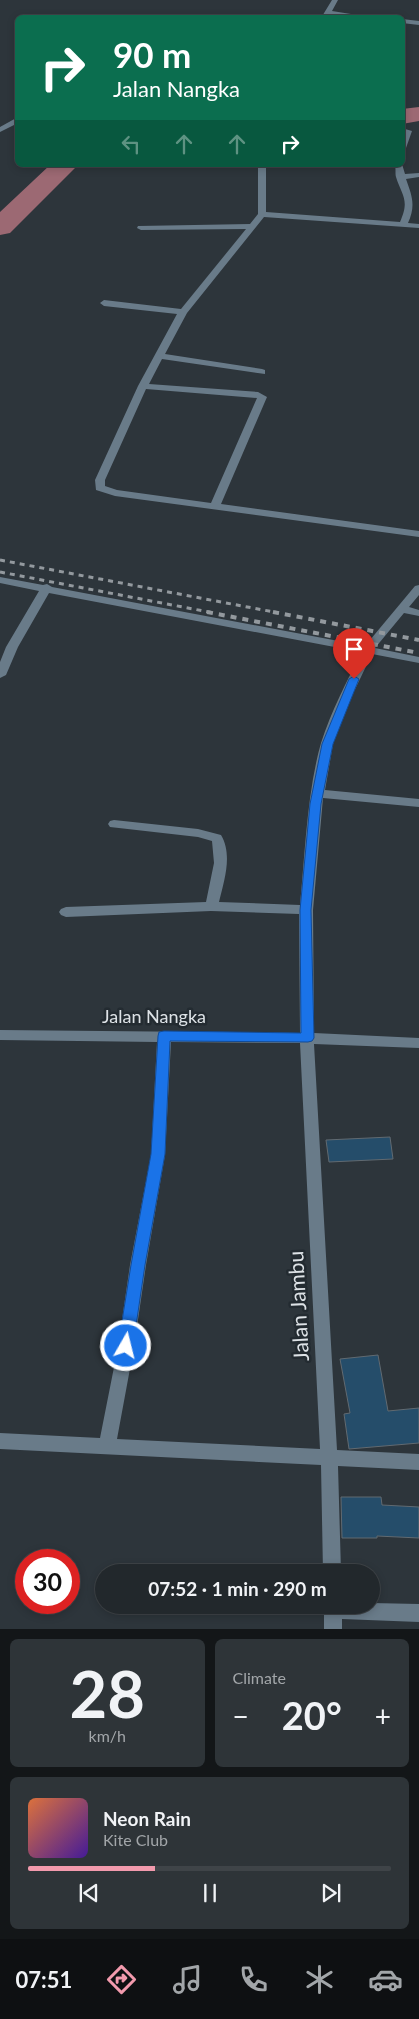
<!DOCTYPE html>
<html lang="en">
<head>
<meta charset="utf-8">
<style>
	:root { --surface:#22282c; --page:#2e3438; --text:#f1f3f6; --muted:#a2a6a9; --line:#3f4448; --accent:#f29aad }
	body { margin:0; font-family:Lato,sans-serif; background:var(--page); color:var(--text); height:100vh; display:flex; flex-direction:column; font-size:19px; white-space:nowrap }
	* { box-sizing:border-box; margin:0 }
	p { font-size:16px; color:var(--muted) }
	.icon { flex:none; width:28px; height:28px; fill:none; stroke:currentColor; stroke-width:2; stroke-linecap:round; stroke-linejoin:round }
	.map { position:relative; height:1629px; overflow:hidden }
	.panel { display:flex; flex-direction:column; gap:10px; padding:10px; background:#131618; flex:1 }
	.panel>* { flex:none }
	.top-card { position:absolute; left:15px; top:15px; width:390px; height:152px; border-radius:8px; box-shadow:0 2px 8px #0003,0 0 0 1px var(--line); background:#0b6e4f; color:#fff; overflow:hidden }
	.speed { position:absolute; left:15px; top:1549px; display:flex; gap:10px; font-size:25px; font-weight:700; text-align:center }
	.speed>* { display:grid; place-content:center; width:65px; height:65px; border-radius:50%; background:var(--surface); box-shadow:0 2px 8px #0003,0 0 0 1px var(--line); line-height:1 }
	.speed .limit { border:8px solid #d22; background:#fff; color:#111 }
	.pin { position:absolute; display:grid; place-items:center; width:42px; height:42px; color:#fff; margin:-51px -21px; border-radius:50% 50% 50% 0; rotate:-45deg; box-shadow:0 0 5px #0007 }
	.pin .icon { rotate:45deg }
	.me { position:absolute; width:55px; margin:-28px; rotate:8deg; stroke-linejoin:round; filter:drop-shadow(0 0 4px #0008) }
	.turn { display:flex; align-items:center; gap:18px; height:105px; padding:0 15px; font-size:22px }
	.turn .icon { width:65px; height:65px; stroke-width:2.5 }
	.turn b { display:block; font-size:35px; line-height:42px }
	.lanes { display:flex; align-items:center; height:48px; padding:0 15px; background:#0003; justify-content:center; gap:25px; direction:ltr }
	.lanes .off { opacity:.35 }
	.big { font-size:38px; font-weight:700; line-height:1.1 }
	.panel .tile { flex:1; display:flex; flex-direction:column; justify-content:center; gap:8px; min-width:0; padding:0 18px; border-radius:8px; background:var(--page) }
	.panel .dial { align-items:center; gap:0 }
	.dial b { font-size:65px; line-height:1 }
	.song { display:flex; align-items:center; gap:15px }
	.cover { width:60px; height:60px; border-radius:8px; background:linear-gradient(135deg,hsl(20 70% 55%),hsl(260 70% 35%)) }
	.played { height:5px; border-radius:2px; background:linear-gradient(90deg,var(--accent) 35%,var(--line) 35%) }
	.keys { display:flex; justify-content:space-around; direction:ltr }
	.heat { display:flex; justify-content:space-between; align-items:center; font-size:28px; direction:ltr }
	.panel .tiles { flex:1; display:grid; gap:10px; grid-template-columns:1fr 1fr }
	.tile:last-child { grid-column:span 2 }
	.trip { position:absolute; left:95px; top:1564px; width:285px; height:50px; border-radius:25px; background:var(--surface); box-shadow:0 2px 8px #0003,0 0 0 1px var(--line); font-weight:700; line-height:50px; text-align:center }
	.dock { display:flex; height:80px; justify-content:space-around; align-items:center; background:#0e1012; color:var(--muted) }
	.dock .icon { width:35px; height:35px }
	.dock .selected { color:var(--accent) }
	.dock b { font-size:22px; color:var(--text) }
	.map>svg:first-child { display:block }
</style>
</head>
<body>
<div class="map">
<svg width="419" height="1629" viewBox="0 0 419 1629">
	<rect width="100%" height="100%" fill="#2d353b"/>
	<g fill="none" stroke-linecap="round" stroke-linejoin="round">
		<!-- river -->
		<path fill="#9c6973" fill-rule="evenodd" d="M419,107V121L402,124V109Z
			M50,165H78L10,233L0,235V212Z"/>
	</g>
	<!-- building -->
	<path fill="#254d6a" stroke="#616a71" d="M390,1137L393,1159L329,1162L326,1140Z
		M378,1355L388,1411L419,1408V1443L349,1449L344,1414L350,1413L340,1359Z
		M341,1497H381L382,1505L419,1507V1538L377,1536V1538H342Z"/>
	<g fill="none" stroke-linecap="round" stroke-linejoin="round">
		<!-- minor -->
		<path fill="#697b89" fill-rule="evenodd" d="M332,0H338L332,11L376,18H354L330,14L328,18H321Z
			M402,19L419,21V25L402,23Z
			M18,117V123L0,132V127Z
			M405,129L412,131L406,148L402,150V136Z
			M402,164L405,174L419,173V177L406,179C412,196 416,205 408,223L419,224V228L264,217L187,313L165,354L262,369L265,370V374L162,359L149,384L258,392L267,397L221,504L419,531V537L115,496L96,490L95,480L138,386L177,314L104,306L100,303L104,300L181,309L246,229L141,230L137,228L138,226L250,224L258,214V165H266V212L400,222C410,200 402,196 396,177C395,174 396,168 395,165ZM146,389L257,398L211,503L117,490L105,486V480Z
			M0,577L43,585L47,584L52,587L365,646L415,586L419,585V595L409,607L419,610V616L404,613L375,648L419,657V663L372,654L346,708L333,744L325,790L419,799V807L323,798L313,910L314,1033L419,1038V1048L314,1044L337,1450L419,1454V1470L338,1466L341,1572H323L321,1465L0,1449V1433L100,1438L118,1347L130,1265L151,1155L157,1042L0,1040V1030L300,1033L299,914L211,911L66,917L61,915L59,912L61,909L66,907L206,902L214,863L212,841L198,837L110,827L108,824L110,821L114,820L198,829L221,835C233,855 224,881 219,902L300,905C305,854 307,792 321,743C331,711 347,682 361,652L49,593L18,647L6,675L0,678V662L6,647L39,591L0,583ZM171,1042L300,1043L320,1449L117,1439L134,1347L146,1265L165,1155Z
			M371,1603L419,1604V1622L342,1619V1629H324V1605H371Z"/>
		<!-- rail-far1 -->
		<path stroke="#93999e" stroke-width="3" stroke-dasharray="5 5" stroke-linecap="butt" d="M0,560L279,613
			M0,572L214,613"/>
		<!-- rail -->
		<path stroke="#93999e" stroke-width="4" stroke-dasharray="6 6" stroke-linecap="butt" d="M207,612L419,653
			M273,612L419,640"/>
	</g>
	<!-- route -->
	<path fill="#1a73e8" stroke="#114b97" d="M354,676L359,679L333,744L321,804L311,910L314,1038L312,1041L308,1042L170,1041L165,1154L145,1265L133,1346L131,1351L126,1353L121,1351L118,1346L131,1265L151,1154L158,1036L159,1032L164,1031L301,1033L300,910L310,804L322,744L349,679Z"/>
	<g text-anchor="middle" stroke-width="5" stroke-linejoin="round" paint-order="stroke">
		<!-- street labels -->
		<g font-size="18" fill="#dde2e6" stroke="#232b31">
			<text x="154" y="1023">Jalan Nangka</text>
		</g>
		<!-- near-street labels -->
		<g font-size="21" fill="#dde2e6" stroke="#232b31">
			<text transform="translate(299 1306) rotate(-93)" y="7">Jalan Jambu</text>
		</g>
	</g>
</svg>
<div class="speed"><div class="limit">30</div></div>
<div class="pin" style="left:354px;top:679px;background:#d93025"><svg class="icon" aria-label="arrive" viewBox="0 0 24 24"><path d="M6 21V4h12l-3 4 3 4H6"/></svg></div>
<svg class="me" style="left:126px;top:1346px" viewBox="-20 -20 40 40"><circle r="17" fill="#1a73e8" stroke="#fff" stroke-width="3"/><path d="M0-11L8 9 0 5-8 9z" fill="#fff"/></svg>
<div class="trip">07:52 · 1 min · 290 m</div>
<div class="top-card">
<div class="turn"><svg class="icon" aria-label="right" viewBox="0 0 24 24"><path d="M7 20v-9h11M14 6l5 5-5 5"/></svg><div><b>90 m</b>Jalan Nangka</div></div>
<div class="lanes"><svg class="icon off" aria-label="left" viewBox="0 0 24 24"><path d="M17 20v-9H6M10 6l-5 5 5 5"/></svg><svg class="icon off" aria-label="ahead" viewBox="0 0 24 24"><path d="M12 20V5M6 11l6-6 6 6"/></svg><svg class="icon off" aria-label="ahead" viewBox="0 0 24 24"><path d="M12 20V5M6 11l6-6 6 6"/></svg><svg class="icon" aria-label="right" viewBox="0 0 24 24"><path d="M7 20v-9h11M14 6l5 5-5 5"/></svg></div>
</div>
</div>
<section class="panel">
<div class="tiles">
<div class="tile dial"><b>28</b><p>km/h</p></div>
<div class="tile"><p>Climate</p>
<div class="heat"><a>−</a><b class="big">20°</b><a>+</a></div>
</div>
<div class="tile">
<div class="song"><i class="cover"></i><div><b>Neon Rain</b><p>Kite Club</p></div></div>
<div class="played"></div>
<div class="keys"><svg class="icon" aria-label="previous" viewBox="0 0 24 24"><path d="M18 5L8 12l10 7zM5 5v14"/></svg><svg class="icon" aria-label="pause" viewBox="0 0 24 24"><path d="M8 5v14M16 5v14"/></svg><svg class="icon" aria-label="next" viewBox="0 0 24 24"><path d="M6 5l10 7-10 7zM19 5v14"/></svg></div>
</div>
</div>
</section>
<nav class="dock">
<b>07:51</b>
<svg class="icon selected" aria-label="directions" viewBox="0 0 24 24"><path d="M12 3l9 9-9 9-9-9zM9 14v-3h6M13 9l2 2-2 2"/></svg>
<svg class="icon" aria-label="music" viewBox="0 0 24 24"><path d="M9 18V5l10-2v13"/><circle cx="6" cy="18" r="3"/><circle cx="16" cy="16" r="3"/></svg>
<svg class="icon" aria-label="phone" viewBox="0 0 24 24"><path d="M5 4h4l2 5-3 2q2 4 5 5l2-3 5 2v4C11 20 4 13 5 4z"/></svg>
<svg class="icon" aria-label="climate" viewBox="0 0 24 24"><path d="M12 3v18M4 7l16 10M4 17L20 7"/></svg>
<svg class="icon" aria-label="car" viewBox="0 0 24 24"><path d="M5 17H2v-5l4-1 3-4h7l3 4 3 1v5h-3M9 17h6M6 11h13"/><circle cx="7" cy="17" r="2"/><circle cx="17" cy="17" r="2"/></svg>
</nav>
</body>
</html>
